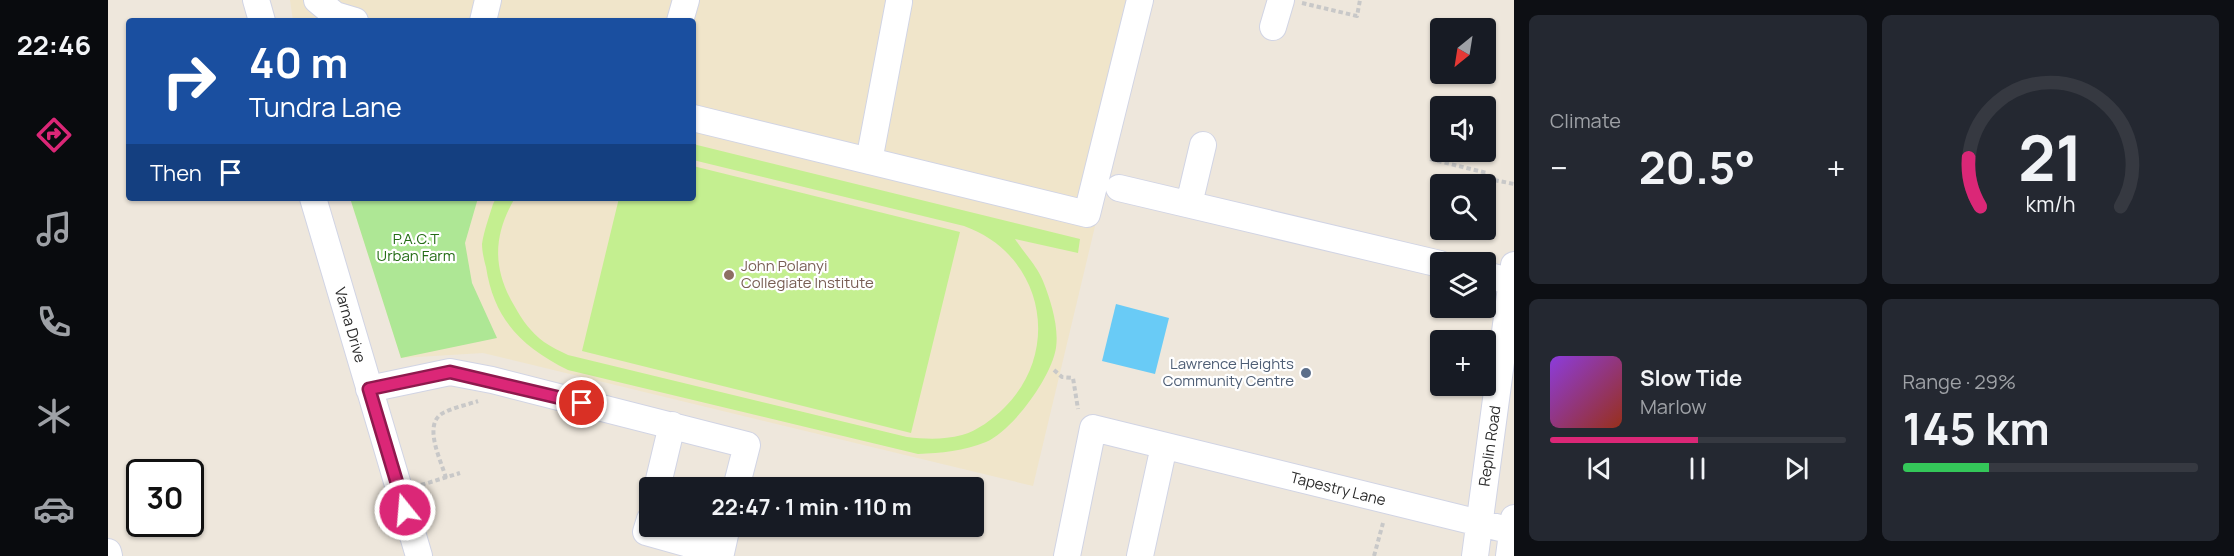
<!DOCTYPE html>
<html lang="en">
<head>
<meta charset="utf-8">
<style>
	:root { --surface:#171b24; --page:#242831; --text:#f1f3f6; --muted:#9ea1a6; --line:#363941; --accent:#db2777 }
	body { margin:0; font-family:Manrope,sans-serif; background:var(--page); color:var(--text); height:100vh; display:flex; flex-direction:column; font-size:22px; white-space:nowrap }
	* { box-sizing:border-box; margin:0 }
	p { font-size:20px; color:var(--muted) }
	.icon { flex:none; width:33px; height:33px; fill:none; stroke:currentColor; stroke-width:2; stroke-linecap:round; stroke-linejoin:round }
	.map { position:relative; flex:1; overflow:hidden }
	.drawer { display:flex; flex-direction:column; gap:15px; padding:15px; background:#0d0f14; width:720px }
	.drawer>* { flex:none }
	.banner { position:absolute; left:18px; top:18px; width:570px; height:183px; border-radius:6px; box-shadow:0 2px 4px #0004; background:#1a4fa0; color:#fff; overflow:hidden }
	.needle { width:39px; rotate:210deg }
	.tools { position:absolute; left:1322px; top:18px; display:grid; gap:12px }
	.tools a { display:grid; place-items:center; width:66px; height:66px; border-radius:6px; background:var(--surface); box-shadow:0 2px 4px #0004; font-size:30px }
	.speed { position:absolute; left:18px; top:459px; display:flex; gap:12px; font-size:30px; font-weight:700; text-align:center }
	.speed>* { display:grid; place-content:center; width:78px; height:78px; border-radius:50%; background:var(--surface); box-shadow:0 2px 4px #0004; line-height:1 }
	.speed .limit { border:3px solid #111; border-radius:9px; background:#fff; color:#111 }
	.pin { position:absolute; display:grid; place-items:center; width:51px; height:51px; color:#fff; margin:-26px; border:3px solid #fff; border-radius:50%; box-shadow:0 2px 6px #0007 }
	.me { position:absolute; width:66px; margin:-33px; rotate:343deg; stroke-linejoin:round; filter:drop-shadow(0 0 4px #0008) }
	.turn { display:flex; align-items:center; gap:21px; height:126px; padding:0 24px; font-size:27px }
	.turn .icon { width:78px; height:78px; stroke-width:2.5 }
	.turn b { display:block; font-size:42px; line-height:51px }
	.then { display:flex; align-items:center; height:57px; padding:0 24px; background:#0003; gap:12px; font-size:22px }
	.big { font-size:45px; font-weight:700; line-height:1.1 }
	.drawer .tile { flex:1; display:flex; flex-direction:column; justify-content:center; gap:9px; min-width:0; padding:0 21px; border-radius:9px; background:var(--page) }
	.drawer .dial { align-items:center; gap:0 }
	.dial svg { height:156px; overflow:visible; fill:none; stroke:var(--line); stroke-width:7; stroke-linecap:round; text-anchor:middle }
	.dial text { fill:var(--text); stroke:none }
	.song { display:flex; align-items:center; gap:18px }
	.cover { width:72px; height:72px; border-radius:9px; background:linear-gradient(135deg,hsl(270 70% 55%),hsl(10 70% 35%)) }
	.played { height:6px; border-radius:3px; background:linear-gradient(90deg,var(--accent) 50%,var(--line) 50%) }
	.keys { display:flex; justify-content:space-around; direction:ltr }
	.heat { display:flex; justify-content:space-between; align-items:center; font-size:33px; direction:ltr }
	.charge { height:9px; border-radius:4px; background:linear-gradient(90deg,#34c759 29%,var(--line) 0) }
	.drawer .tiles { flex:1; display:grid; gap:15px; grid-template-columns:repeat(2,1fr) }
	.trip { position:absolute; left:531px; top:477px; width:345px; height:60px; border-radius:6px; background:var(--surface); box-shadow:0 2px 4px #0004; font-weight:700; line-height:60px; text-align:center }
	main { display:flex; flex:1; min-height:0 }
	.dock { display:flex; flex-direction:column; width:108px; justify-content:space-around; align-items:center; background:#090b0e; color:var(--muted) }
	.dock .icon { width:42px; height:42px }
	.dock .active { color:var(--accent) }
	.dock b { font-size:27px; color:var(--text) }
	.map>svg:first-child { display:block }
</style>
</head>
<body>
<main>
<nav class="dock">
<b>22:46</b>
<svg class="icon active" aria-label="directions" viewBox="0 0 24 24"><path d="M12 3l9 9-9 9-9-9zM9 14v-3h6M13 9l2 2-2 2"/></svg>
<svg class="icon" aria-label="music" viewBox="0 0 24 24"><path d="M9 18V5l10-2v13"/><circle cx="6" cy="18" r="3"/><circle cx="16" cy="16" r="3"/></svg>
<svg class="icon" aria-label="phone" viewBox="0 0 24 24"><path d="M5 4h4l2 5-3 2q2 4 5 5l2-3 5 2v4C11 20 4 13 5 4z"/></svg>
<svg class="icon" aria-label="climate" viewBox="0 0 24 24"><path d="M12 3v18M4 7l16 10M4 17L20 7"/></svg>
<svg class="icon" aria-label="car" viewBox="0 0 24 24"><path d="M5 17H2v-5l4-1 3-4h7l3 4 3 1v5h-3M9 17h6M6 11h13"/><circle cx="7" cy="17" r="2"/><circle cx="17" cy="17" r="2"/></svg>
</nav>
<div class="map">
<svg width="1406" height="556" viewBox="0 0 1406 556">
	<rect width="100%" height="100%" fill="#eee7dc"/>
	<!-- education -->
	<path fill="#f0e5ca" d="M182,0H1041L925,486L375,353L293,358L242,198H585V21H185Z"/>
	<!-- green -->
	<path fill="#aee795" d="M242,198H370L357,243L364,283L389,338L293,358Z"/>
	<!-- pitch -->
	<path fill="#c4ef90" d="M585,144L972,239L970,253L907,239C916,253 929,266 935,281C943,301 951,327 948,348C943,378 905,430 878,442C856,451 833,453 810,454L460,370C414,347 386,320 378,267C376,260 374,251 374,244C376,231 381,217 385,204L388,198H407C385,235 384,269 407,307C414,320 423,332 436,342C443,347 452,351 460,355L799,437C817,439 835,440 854,435C869,431 885,419 896,408C955,350 935,254 856,226L585,160Z
		M585,166L852,232L803,433L474,351L511,198H585Z"/>
	<!-- water -->
	<path fill="#69cbf6" d="M1008,304L1061,318L1047,374L994,361Z"/>
	<g fill="none" stroke-linecap="round" stroke-linejoin="round">
		<!-- minor casing -->
		<g stroke="#d1d4e4" stroke-width="28">
			<path id="minor" d="M148,0L154,21
				M209,0L227,15L247,21
				M375,21L380,0
				M572,21L578,0
				M1165,27L1173,0
				M585,118L979,214L1032,0
				M761,161L791,2
				M1011,188L1332,264
				M205,198L311,556
				M1081,204L1095,145
				M1377,275L1406,282
				M261,389L342,372L384,380L639,445L628,488
				M549,488L564,425
				M542,519L538,532L613,553L619,526
				M0,552L1,556
				M959,556L985,428L1404,531
				M1032,556L1056,446
				M1367,556L1406,265
				M1401,556L1406,518"/>
		</g>
		<!-- path -->
		<path stroke="#c8c8c8" stroke-width="4" stroke-dasharray="4.5 3" stroke-linecap="butt" d="M1194,3L1249,16L1252,0
			M1322,159L1379,173L1376,178L1406,184
			M946,370L954,377L965,378L970,409
			M338,478C333,460 313,422 337,412C347,407 359,405 370,401
			M313,485L352,473
			M1266,556L1275,523"/>
		<!-- minor -->
		<use href="#minor" stroke="#fff" stroke-width="26"/>
	</g>
	<g fill="none" stroke-linecap="round" stroke-linejoin="round">
		<!-- route casing -->
		<g stroke="#8e194d" stroke-width="15">
			<path id="route" d="M297,510L261,389L342,372L474,403"/>
		</g>
		<!-- route -->
		<use href="#route" stroke="#db2777" stroke-width="10"/>
	</g>
	<!-- markers -->
	<circle fill="#8d6e63" stroke="#fff" stroke-width="2" cx="621" cy="275" r="6"/>
	<circle fill="#5c6f8a" stroke="#fff" stroke-width="2" cx="1198" cy="373" r="6"/>
	<g text-anchor="middle" stroke-width="4.5" stroke-linejoin="round" paint-order="stroke">
		<!-- park labels -->
		<g font-size="15" fill="#256d16" stroke="#fff">
			<text x="308" y="244">P.A.C.T<tspan x="308" dy="17">Urban Farm</tspan></text>
		</g>
		<!-- education labels -->
		<g font-size="15" fill="#785e54" stroke="#fff" text-anchor="start">
			<text x="633" y="271">John Polanyi<tspan x="633" dy="17">Collegiate Institute</tspan></text>
		</g>
		<!-- street labels -->
		<g font-size="15" fill="#2b2b2b" stroke="#fff">
			<text transform="translate(242 325) rotate(74)" y="5">Varna Drive</text>
			<text transform="translate(1382 446) rotate(-82)" y="5">Replin Road</text>
			<text transform="translate(1230 489) rotate(14)" y="5">Tapestry Lane</text>
		</g>
		<!-- service labels -->
		<g font-size="15" fill="#4e5e75" stroke="#fff" text-anchor="end">
			<text x="1186" y="369">Lawrence Heights<tspan x="1186" dy="17">Community Centre</tspan></text>
		</g>
	</g>
</svg>
<div class="tools">
<a><svg class="needle" viewBox="-14 -14 28 28"><path d="M0-13l5 13h-10z" fill="#e53935"/><path d="M0 13l5-13h-10z" fill="#9ea1a6"/></svg></a>
<a><svg class="icon" aria-label="sound" viewBox="0 0 24 24"><path d="M4 9h4l5-4v14l-5-4H4zM17 9q2 3 0 6"/></svg></a>
<a><svg class="icon" aria-label="search" viewBox="0 0 24 24"><circle cx="10" cy="10" r="6"/><path d="M15 15l6 6"/></svg></a>
<a><svg class="icon" aria-label="layers" viewBox="0 0 24 24"><path d="M12 4l9 5-9 5-9-5zM3 14l9 5 9-5"/></svg></a>
<a>+</a>
</div>
<div class="speed"><div class="limit">30</div></div>
<div class="pin" style="left:474px;top:403px;background:#d93025"><svg class="icon" aria-label="arrive" viewBox="0 0 24 24"><path d="M6 21V4h12l-3 4 3 4H6"/></svg></div>
<svg class="me" style="left:297px;top:510px" viewBox="-20 -20 40 40"><circle r="17" fill="#db2777" stroke="#fff" stroke-width="3"/><path d="M0-11L8 9 0 5-8 9z" fill="#fff"/></svg>
<div class="trip">22:47 · 1 min · 110 m</div>
<div class="banner">
<div class="turn"><svg class="icon" aria-label="right" viewBox="0 0 24 24"><path d="M7 20v-9h11M14 6l5 5-5 5"/></svg><div><b>40 m</b>Tundra Lane</div></div>
<div class="then">Then<svg class="icon" aria-label="arrive" viewBox="0 0 24 24"><path d="M6 21V4h12l-3 4 3 4H6"/></svg></div>
</div>
</div>
<section class="drawer">
<div class="tiles">
<div class="tile"><p>Climate</p>
<div class="heat"><a>−</a><b class="big">20.5°</b><a>+</a></div>
</div>
<div class="tile dial"><svg viewBox="0 0 100 80">
<path d="M14 69A42 42 0 1 1 86 69"/>
<path d="M14 69A42 42 0 0 1 8 44" stroke="#db2777"/>
<text x="50" y="56" font-size="32" font-weight="700">21</text>
<text x="50" y="72" font-size="11">km/h</text>
</svg></div>
<div class="tile">
<div class="song"><i class="cover"></i><div><b>Slow Tide</b><p>Marlow</p></div></div>
<div class="played"></div>
<div class="keys"><svg class="icon" aria-label="previous" viewBox="0 0 24 24"><path d="M18 5L8 12l10 7zM5 5v14"/></svg><svg class="icon" aria-label="pause" viewBox="0 0 24 24"><path d="M8 5v14M16 5v14"/></svg><svg class="icon" aria-label="next" viewBox="0 0 24 24"><path d="M6 5l10 7-10 7zM19 5v14"/></svg></div>
</div>
<div class="tile"><p>Range · 29%</p><b class="big">145 km</b><div class="charge"></div></div>
</div>
</section>
</main>
</body>
</html>
